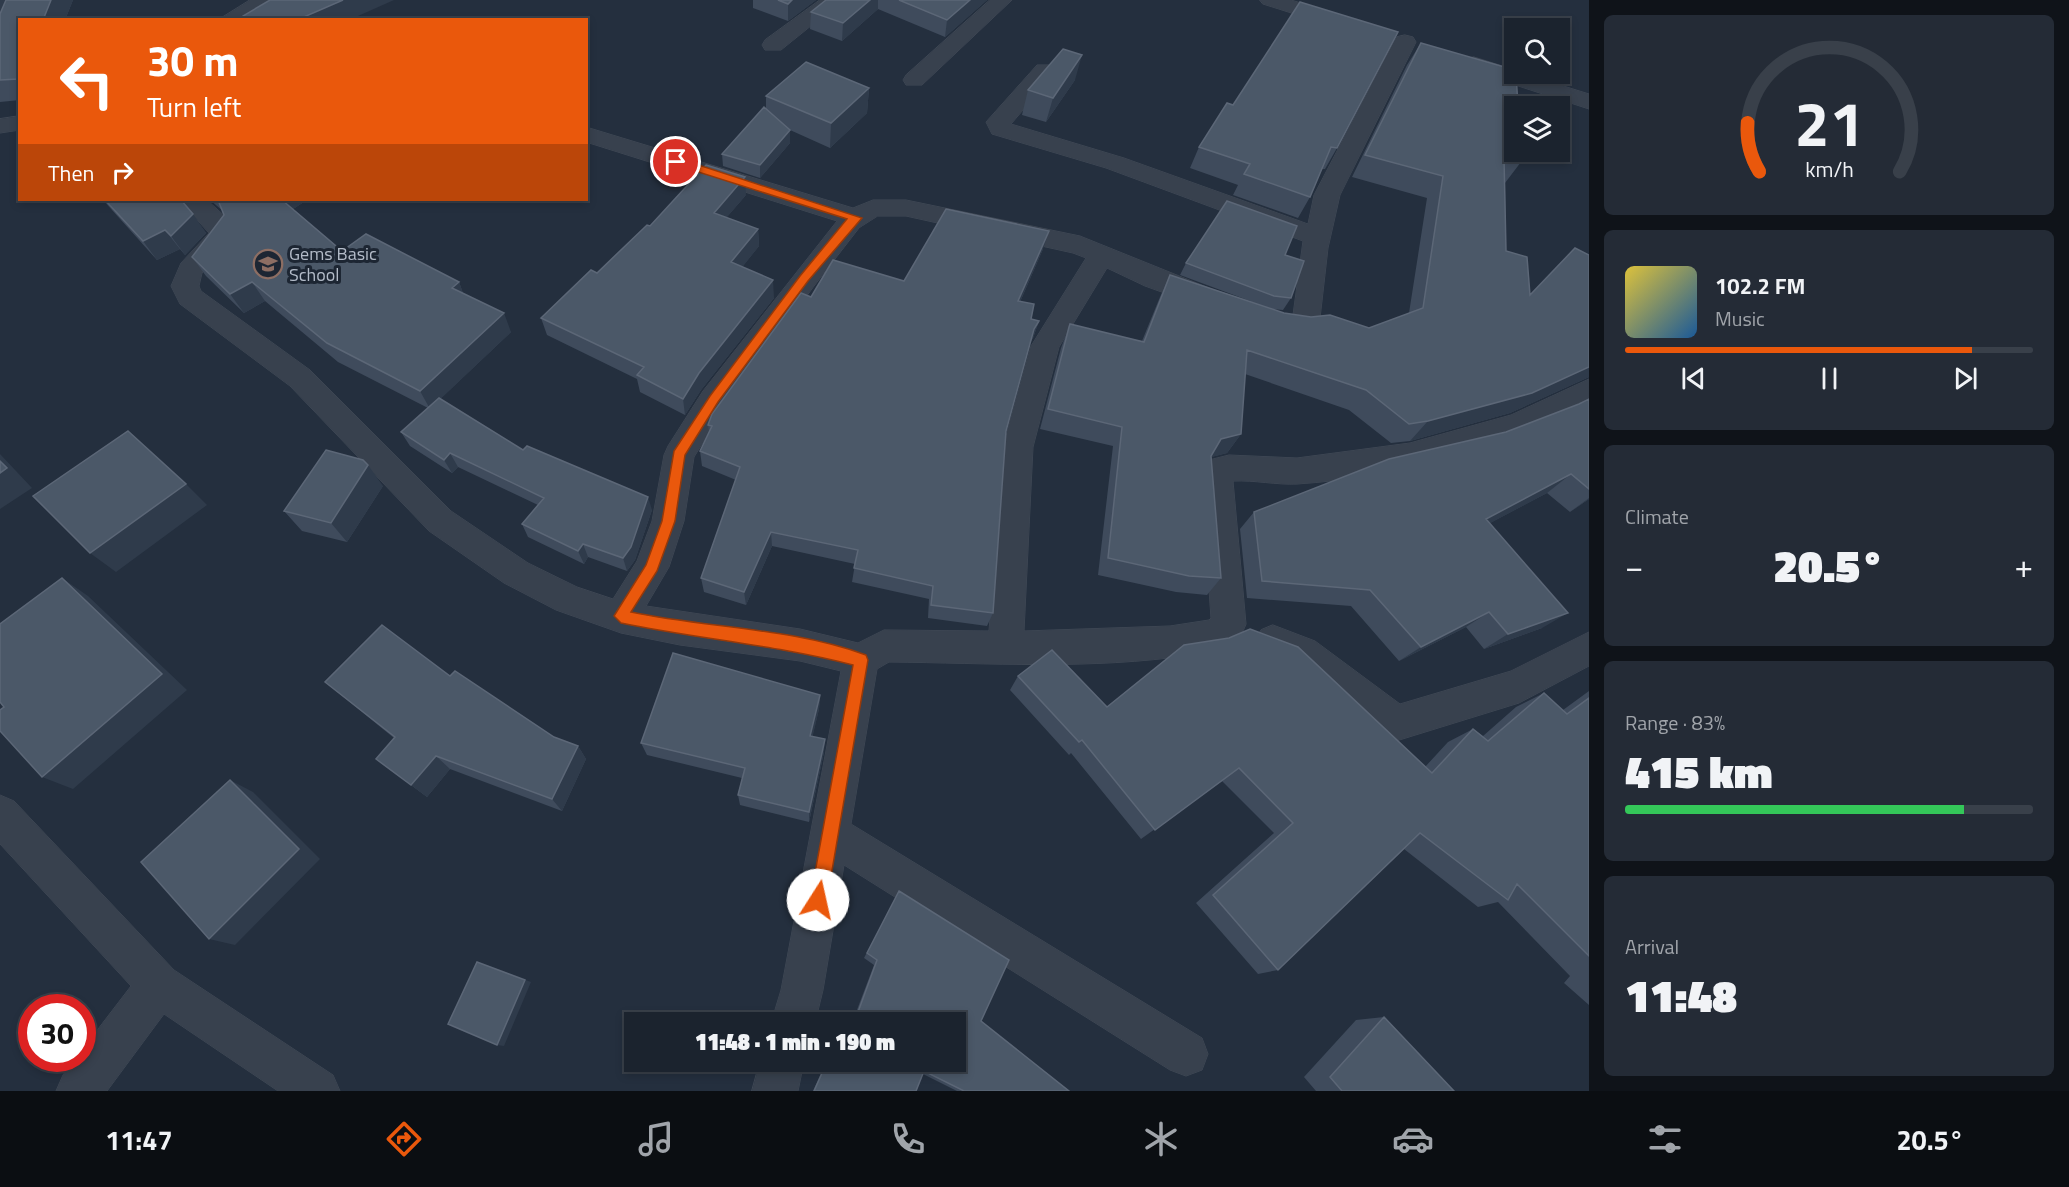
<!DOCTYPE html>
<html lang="en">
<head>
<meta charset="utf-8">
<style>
	:root { --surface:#1b232e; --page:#242b36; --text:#f1f3f6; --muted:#a0a4aa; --line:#39404a; --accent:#ea580c }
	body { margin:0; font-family:"Titillium Web",sans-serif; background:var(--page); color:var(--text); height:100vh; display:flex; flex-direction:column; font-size:22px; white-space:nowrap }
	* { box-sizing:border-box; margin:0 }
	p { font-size:20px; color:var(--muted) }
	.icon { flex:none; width:33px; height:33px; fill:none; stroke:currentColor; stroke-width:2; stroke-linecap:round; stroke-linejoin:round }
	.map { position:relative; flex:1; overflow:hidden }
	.side { display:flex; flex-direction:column; gap:15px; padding:15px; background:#0f1319; width:480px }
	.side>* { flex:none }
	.top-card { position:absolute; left:18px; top:18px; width:570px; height:183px; border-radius:0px; box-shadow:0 3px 9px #0003,0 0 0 2px var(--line); background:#ea580c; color:#fff; overflow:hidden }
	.fabs { position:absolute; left:1504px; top:18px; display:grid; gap:12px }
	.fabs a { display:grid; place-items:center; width:66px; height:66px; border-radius:0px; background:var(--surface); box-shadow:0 3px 9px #0003,0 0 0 2px var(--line); font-size:30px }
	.speed { position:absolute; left:18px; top:994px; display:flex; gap:12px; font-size:30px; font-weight:700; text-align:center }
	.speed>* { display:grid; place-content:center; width:78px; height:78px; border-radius:50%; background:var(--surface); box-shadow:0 3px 9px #0003,0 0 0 2px var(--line); line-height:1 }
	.speed .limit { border:9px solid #d22; background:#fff; color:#111 }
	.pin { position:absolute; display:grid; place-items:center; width:51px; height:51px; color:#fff; margin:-26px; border:3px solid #fff; border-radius:50%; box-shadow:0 2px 6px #0007 }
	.me { position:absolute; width:66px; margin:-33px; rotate:10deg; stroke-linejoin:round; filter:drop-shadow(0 0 4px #0008) }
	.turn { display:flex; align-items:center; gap:21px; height:126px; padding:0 30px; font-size:27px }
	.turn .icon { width:78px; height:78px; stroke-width:2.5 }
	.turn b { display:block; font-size:42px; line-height:51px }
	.then { display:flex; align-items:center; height:57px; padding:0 30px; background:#0003; gap:12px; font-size:22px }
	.big { font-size:45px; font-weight:800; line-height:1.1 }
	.side .widget { flex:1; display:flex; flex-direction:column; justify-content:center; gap:9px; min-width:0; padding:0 21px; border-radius:9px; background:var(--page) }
	.side .dial { align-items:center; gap:0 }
	.dial svg { height:156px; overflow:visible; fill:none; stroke:var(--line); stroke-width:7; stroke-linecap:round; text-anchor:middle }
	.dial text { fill:var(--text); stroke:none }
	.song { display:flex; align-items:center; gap:18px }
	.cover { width:72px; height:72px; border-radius:9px; background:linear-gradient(135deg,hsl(50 70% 55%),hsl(210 70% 35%)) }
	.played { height:6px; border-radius:3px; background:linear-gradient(90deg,var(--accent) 85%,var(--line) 85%) }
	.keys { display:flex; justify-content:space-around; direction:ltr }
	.heat { display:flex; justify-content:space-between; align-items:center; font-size:33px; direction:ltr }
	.charge { height:9px; border-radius:4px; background:linear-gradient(90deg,#34c759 83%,var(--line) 0) }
	.trip { position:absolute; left:624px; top:1012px; width:342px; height:60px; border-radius:0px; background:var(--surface); box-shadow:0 3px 9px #0003,0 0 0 2px var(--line); font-weight:800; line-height:60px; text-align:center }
	.tabs { display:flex; height:96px; justify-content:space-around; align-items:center; background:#0b0e12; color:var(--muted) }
	.tabs .icon { width:42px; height:42px }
	.tabs .on { color:var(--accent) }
	.tabs b { font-size:27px; color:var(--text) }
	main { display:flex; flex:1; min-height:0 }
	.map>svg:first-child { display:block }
</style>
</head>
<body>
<main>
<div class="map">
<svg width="1589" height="1091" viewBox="0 0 1589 1091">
	<rect width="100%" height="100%" fill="#242f3e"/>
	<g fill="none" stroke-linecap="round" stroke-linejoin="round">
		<!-- minor casing -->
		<g stroke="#414a57" stroke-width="1">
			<path id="minor" d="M250,0H276C264,18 238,20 218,20Z
				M820,0H843L781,50H765L762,45L765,40Z
				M990,0H1012L922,85H906L903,80L906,75Z
				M1260,0H1291L1347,17L1350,22L1347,27L1339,28L1263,4Z
				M1405,35L1413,37L1416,42L1340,195L1328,248L1319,327L1315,334L1305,337L1261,328L1257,321L1261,314L1271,311L1293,315L1303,241L1106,168L992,134L986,122L1037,65H1053L1056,70L1053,75L1011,124L1124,158L1308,224L1314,195L1394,42L1397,37Z
				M1474,57L1515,70V74H1525L1589,94V109L1466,69L1463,64L1466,59Z
				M20,116V130L0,133V119Z
				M586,127L853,208L873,200H906L1080,236L1219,292L1223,299L1219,306L1209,309L1145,286L1107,268L1059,347L1033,447L1024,631L1170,626L1209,620L1211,618L1201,475L1209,460L1229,455L1297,458L1410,443L1511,415L1589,379V404C1501,453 1397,477 1297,484C1276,485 1255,480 1233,481L1246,624C1243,632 1238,641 1231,646C1220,653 1203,653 1191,655C1091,670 989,663 889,662L877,669L851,824L1202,1038L1208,1054L1202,1070L1186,1076L1170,1070L844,865L823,990L815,1023H771L781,990L841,671L800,661L680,645L621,633L556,610L504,583L429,531L290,386L180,304L171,286L181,263L209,233L179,200H207L229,220L235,235L202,273L199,286L201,291L310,370L451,511L528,563L577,587L613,599L637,561L652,521L664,455L668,446L703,391L837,221L586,142ZM878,216H906L1073,253L1086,258L1031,346L1003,447L989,631L884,630L858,643L800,629L646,606L669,567L684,521L694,457L725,407L814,286L859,228Z
				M1273,625L1315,641L1400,704L1511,671L1589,632V666L1519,703L1396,741L1383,736L1289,663L1261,652L1255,641L1261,630Z
				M0,795L14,801L174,970L333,1075L340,1091H278L164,1014L107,1091H56L63,1075L75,1059H82V1050L131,986L0,844Z
				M760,1062H804L798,1091H752Z"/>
		</g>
		<!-- minor -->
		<use href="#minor" fill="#38414e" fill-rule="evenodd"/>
	</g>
	<!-- wall -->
	<path fill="#3f4b5c" d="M0,0H73L65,20H20V100L0,102Z
		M753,0H816L788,21L753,8Z
		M826,0H987L945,37L878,9L842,41L810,29L811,12Z
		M1421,43L1521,162L1505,183L1506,251L1530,295L1589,255V377L1510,413L1410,441L1391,443L1349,410L1245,374L1241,434L1227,453L1211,457L1221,578L1207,595L1176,592L1098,575L1113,446L1040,429L1061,348L1069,327L1142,341L1160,297L1170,275L1250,301L1180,275L1186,263L1285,255L1291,298L1283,310L1271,309L1284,313L1369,328L1409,313L1427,198L1352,177L1407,65Z
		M1075,80L1046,122L1022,115L1028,90Z
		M869,88L867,113L830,148L790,130V143L760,178L723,166L722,154L766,110V96Z
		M1227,103L1337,148L1325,169H1322L1310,197L1298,218L1233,195L1238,185L1190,168L1199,147Z
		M746,195L726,218L758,229L759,246L742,267L774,298L701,390L685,415L640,392L637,379L547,335L541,318L597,273L650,226Z
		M103,200H181L206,233L185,255L180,249L157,260Z
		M210,200H307L293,209L342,251L459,282L463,293L511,332L440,399L523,450L652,510L635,560L627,571L588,557L584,564L528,537L522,524L538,505L458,467L452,473L410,446L401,432L428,408L338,362L265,301L244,313L206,276L192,257L224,215L223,211Z
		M1043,249L1020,302L1031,319L1039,321L1033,338L1030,343L1006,431L993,613L987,626L928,618L929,599L852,582L855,564L772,546L746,605L704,592L701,578L736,480L702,466L700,451L709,432L708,425L811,297L904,281Z
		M1589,399V499L1570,512L1547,493L1490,523L1542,628L1484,649L1466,627L1399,661L1351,606L1247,598L1240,529L1254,512L1506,432L1579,404Z
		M383,486L347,542L302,531L284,511Z
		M450,676L554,737L578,746L586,759L562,811L450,769L427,797L376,759L394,738L325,682Z
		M1018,676L1107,707L1425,767L1448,742L1473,729L1483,736L1516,707L1544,693L1563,710L1589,691V1005L1564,983L1570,976L1498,902L1478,907L1404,849L1278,970L1258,974L1196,903L1274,833L1222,781L1141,839L1071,753L1069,755L1010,690Z
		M820,695L819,709L812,737L824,752L809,822L740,805L738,795L742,778L647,755L641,743Z
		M899,891L981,1021L1069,1091H957L923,1074L916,1091H813L826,1062H956V1023H852L874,965L864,958Z
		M1384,1017L1454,1091H1316L1304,1077L1356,1020Z"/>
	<!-- shaded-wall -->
	<path fill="#2f3b4b" d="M0,0H16L0,24Z
		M51,0H73L65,20H43Z
		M343,0H394L349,20H297Z
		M792,0H816L788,21V4Z
		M870,0H878V9L842,41L843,23Z
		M970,0H987L945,37L947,20Z
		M1082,55L1075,80L1046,122L1053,98Z
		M869,88L867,113L830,148L831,123Z
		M790,130V143L760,178V165Z
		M745,177L746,195L715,231L714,213Z
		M279,200H307L287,213Z
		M193,214L206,233L185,255L171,236Z
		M758,229L759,246L733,279L731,262Z
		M165,230L180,249L157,260L143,241Z
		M1049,231L1043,249L1013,318L1018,301Z
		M773,280L774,298L701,390L685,415L683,399L699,373Z
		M252,282L265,301L244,313L230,294Z
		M459,282L466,301L452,288Z
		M504,313L511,332L430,409L420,391Z
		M1039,321L1033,338L1029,345L1034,329Z
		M1589,367V377L1510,413L1410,441L1428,421Z
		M1241,434L1227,453L1208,458L1221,439Z
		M450,453L458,467L452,473L444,460Z
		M0,454L32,488L0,509Z
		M368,465L383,486L347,542L331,523Z
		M1571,474L1547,493L1464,537L1486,519Z
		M186,484L207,505L116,572L90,553Z
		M648,497L652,510L635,560L627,571L623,558Z
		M1589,498V499L1570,512Z
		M771,532L772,546L746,605L744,592Z
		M583,544L588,557L584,564L578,551Z
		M62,578L88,596L187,690L73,789L42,777Z
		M1489,612L1466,627L1399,661L1421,647Z
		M1568,613L1542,628L1484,649L1508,634Z
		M820,695L819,709L810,748V736Z
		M825,739L824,752L809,822V812Z
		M578,746L586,759L562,811L552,799Z
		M436,756L450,769L427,797L411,785Z
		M230,780L253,792L320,859L235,945L209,939Z
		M477,962L531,982L504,1046L497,1045Z"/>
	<!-- building -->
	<path fill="#4b5868" stroke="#5c6777" stroke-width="1.5" d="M6,0H51L43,20H20V75L18,79L0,80V14Z
		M270,0H343L297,20H245L243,16Z
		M778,0H792L788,4Z
		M826,0H870L843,23L811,12Z
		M899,0H970L947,20Z
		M1300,2L1398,32L1337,148L1331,147L1310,197L1244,174L1250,164L1199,147L1227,103L1233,105Z
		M1421,43L1515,70V74H1516L1518,106H1515V152H1521V162L1504,158L1506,251L1527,257L1530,295L1575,248L1589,255V367L1532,393L1428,421L1409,424L1366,390L1247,350L1241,434L1221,439L1211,456L1221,578L1189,576L1108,558L1122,427L1048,409L1069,327L1070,324L1144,342L1170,275L1284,313L1311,317L1330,315L1369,328L1423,308L1443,176L1365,155Z
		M1063,49L1082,55L1053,98L1028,90Z
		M806,62L869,88L831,123L766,96Z
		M764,107L790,130L760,165L722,154Z
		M706,165L745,177L714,213L758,229L731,262L773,280L699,373L683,399L637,375L644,367L541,318L591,270L597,273L647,225L650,226Z
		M105,200H181L193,214L171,236L165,230L143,241Z
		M218,200H282L342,251L366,234L459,282L452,288L504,313L420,391L327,343L252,282L230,294L192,257L224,215Z
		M1227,201L1297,226L1285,255L1304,261L1291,298L1274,296L1186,263Z
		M946,209L1049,231L1018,301L1034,304L1031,319L1039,321L1034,329L1006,431L993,613L931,605L933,586L854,568L858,550L771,532L744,592L701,578L740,467L700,451L712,426L708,425L712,414L801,293L811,297L833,260L904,281Z
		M439,398L523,450L527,446L648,497L631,547L623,558L583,544L578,551L522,524L544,498L450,453L444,460L401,432Z
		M1589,399V489L1571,474L1486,519L1568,613L1508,634L1489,612L1421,647L1370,590L1262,581L1254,512L1389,459L1506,432L1579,404Z
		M128,431L186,484L90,553L33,496Z
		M326,450L363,460L368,465L331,523L284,511Z
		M0,461L7,468L0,473Z
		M62,578L162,674L42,777L0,731V710L4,707L0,702V624Z
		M382,625L450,676L455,671L554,737L578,746L552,799L436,756L411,785L376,759L395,737L325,682Z
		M1250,629L1298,647L1432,773L1473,729L1488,741L1544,693L1567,714L1589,698V956L1517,884L1508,900L1420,833L1278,970L1213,895L1293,823L1239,768L1155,830L1082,740L1079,742L1018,676L1052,650L1107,707L1184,645L1229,638Z
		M673,653L820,695L810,736L825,739L809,812L738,795L745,768L641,743Z
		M230,780L299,849L209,939L141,862Z
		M899,891L1009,960L981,1021L1069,1091H964L924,1071L916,1091H814L827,1062H956V1023H854L877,960L867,953Z
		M477,962L525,980L497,1045L448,1024Z
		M1384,1017L1454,1091H1342L1330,1077Z"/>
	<!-- route -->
	<path fill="#ea580c" stroke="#983908" stroke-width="1.5" d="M673,159H680L862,218L808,281L718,402L685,455L675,521L657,571L631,612C707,628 794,628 866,655L868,660L827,900L824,906L818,909L812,906L810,900L853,665C776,645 698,639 621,623L614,616L646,565L662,521L674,451L710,396L800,276L847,219L673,164Z"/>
	<!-- icons -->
	<defs>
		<g id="school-ring" transform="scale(1.5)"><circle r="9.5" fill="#1d2633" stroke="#8d6e63" stroke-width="1.5"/><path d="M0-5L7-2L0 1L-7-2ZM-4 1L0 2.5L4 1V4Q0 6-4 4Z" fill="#8d6e63"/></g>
	</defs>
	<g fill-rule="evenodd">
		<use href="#school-ring" x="268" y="264"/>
	</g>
	<g text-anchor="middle" stroke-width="6" stroke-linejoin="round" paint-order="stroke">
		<!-- poi labels -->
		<g font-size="18" fill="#b4bcc9" stroke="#1d2633" text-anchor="start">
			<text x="289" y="260">Gems Basic<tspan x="289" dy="21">School</tspan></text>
		</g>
	</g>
</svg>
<div class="fabs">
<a><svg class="icon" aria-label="search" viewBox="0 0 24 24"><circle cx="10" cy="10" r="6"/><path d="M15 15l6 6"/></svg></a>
<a><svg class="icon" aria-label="layers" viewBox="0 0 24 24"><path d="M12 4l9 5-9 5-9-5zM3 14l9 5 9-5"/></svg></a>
</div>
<div class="speed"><div class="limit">30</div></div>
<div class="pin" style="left:676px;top:162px;background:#d93025"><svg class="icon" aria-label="arrive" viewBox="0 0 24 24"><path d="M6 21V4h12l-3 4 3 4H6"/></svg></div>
<svg class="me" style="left:818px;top:900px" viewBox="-20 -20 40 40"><circle r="19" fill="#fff"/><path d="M0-13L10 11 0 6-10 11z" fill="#ea580c"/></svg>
<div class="trip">11:48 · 1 min · 190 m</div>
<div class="top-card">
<div class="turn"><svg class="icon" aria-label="left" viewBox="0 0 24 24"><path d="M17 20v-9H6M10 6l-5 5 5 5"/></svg><div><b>30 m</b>Turn left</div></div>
<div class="then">Then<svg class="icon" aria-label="right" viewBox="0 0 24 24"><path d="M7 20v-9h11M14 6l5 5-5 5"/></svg></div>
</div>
</div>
<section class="side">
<div class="widget dial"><svg viewBox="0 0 100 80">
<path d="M14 69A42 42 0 1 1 86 69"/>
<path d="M14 69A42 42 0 0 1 8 44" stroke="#ea580c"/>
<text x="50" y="56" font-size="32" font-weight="700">21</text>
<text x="50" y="72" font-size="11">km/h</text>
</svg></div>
<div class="widget">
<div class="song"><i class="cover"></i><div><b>102.2 FM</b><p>Music</p></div></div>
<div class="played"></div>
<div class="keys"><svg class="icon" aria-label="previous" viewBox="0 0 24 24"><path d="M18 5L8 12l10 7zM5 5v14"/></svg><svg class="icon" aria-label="pause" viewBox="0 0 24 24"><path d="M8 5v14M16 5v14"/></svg><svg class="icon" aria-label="next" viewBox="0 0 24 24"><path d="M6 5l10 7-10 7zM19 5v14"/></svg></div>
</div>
<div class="widget"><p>Climate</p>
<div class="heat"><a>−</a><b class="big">20.5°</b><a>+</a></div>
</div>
<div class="widget"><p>Range · 83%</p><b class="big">415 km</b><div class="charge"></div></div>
<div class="widget"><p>Arrival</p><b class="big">11:48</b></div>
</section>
</main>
<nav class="tabs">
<b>11:47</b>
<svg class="icon on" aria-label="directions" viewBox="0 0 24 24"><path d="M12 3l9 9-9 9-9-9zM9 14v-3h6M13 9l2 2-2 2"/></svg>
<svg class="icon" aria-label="music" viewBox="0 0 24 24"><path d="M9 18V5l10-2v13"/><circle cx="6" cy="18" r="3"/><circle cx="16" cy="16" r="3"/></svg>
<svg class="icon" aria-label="phone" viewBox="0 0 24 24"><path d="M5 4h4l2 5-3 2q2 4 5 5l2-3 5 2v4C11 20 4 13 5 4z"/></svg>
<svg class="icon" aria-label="climate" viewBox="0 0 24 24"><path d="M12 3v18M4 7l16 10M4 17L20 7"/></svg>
<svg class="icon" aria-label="car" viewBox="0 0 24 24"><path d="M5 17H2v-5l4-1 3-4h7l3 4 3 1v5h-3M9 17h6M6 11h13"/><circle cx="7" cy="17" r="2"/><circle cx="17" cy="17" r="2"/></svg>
<svg class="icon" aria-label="filters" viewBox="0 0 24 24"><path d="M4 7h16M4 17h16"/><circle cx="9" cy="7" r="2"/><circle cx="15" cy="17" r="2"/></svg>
<b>20.5°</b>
</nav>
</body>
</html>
